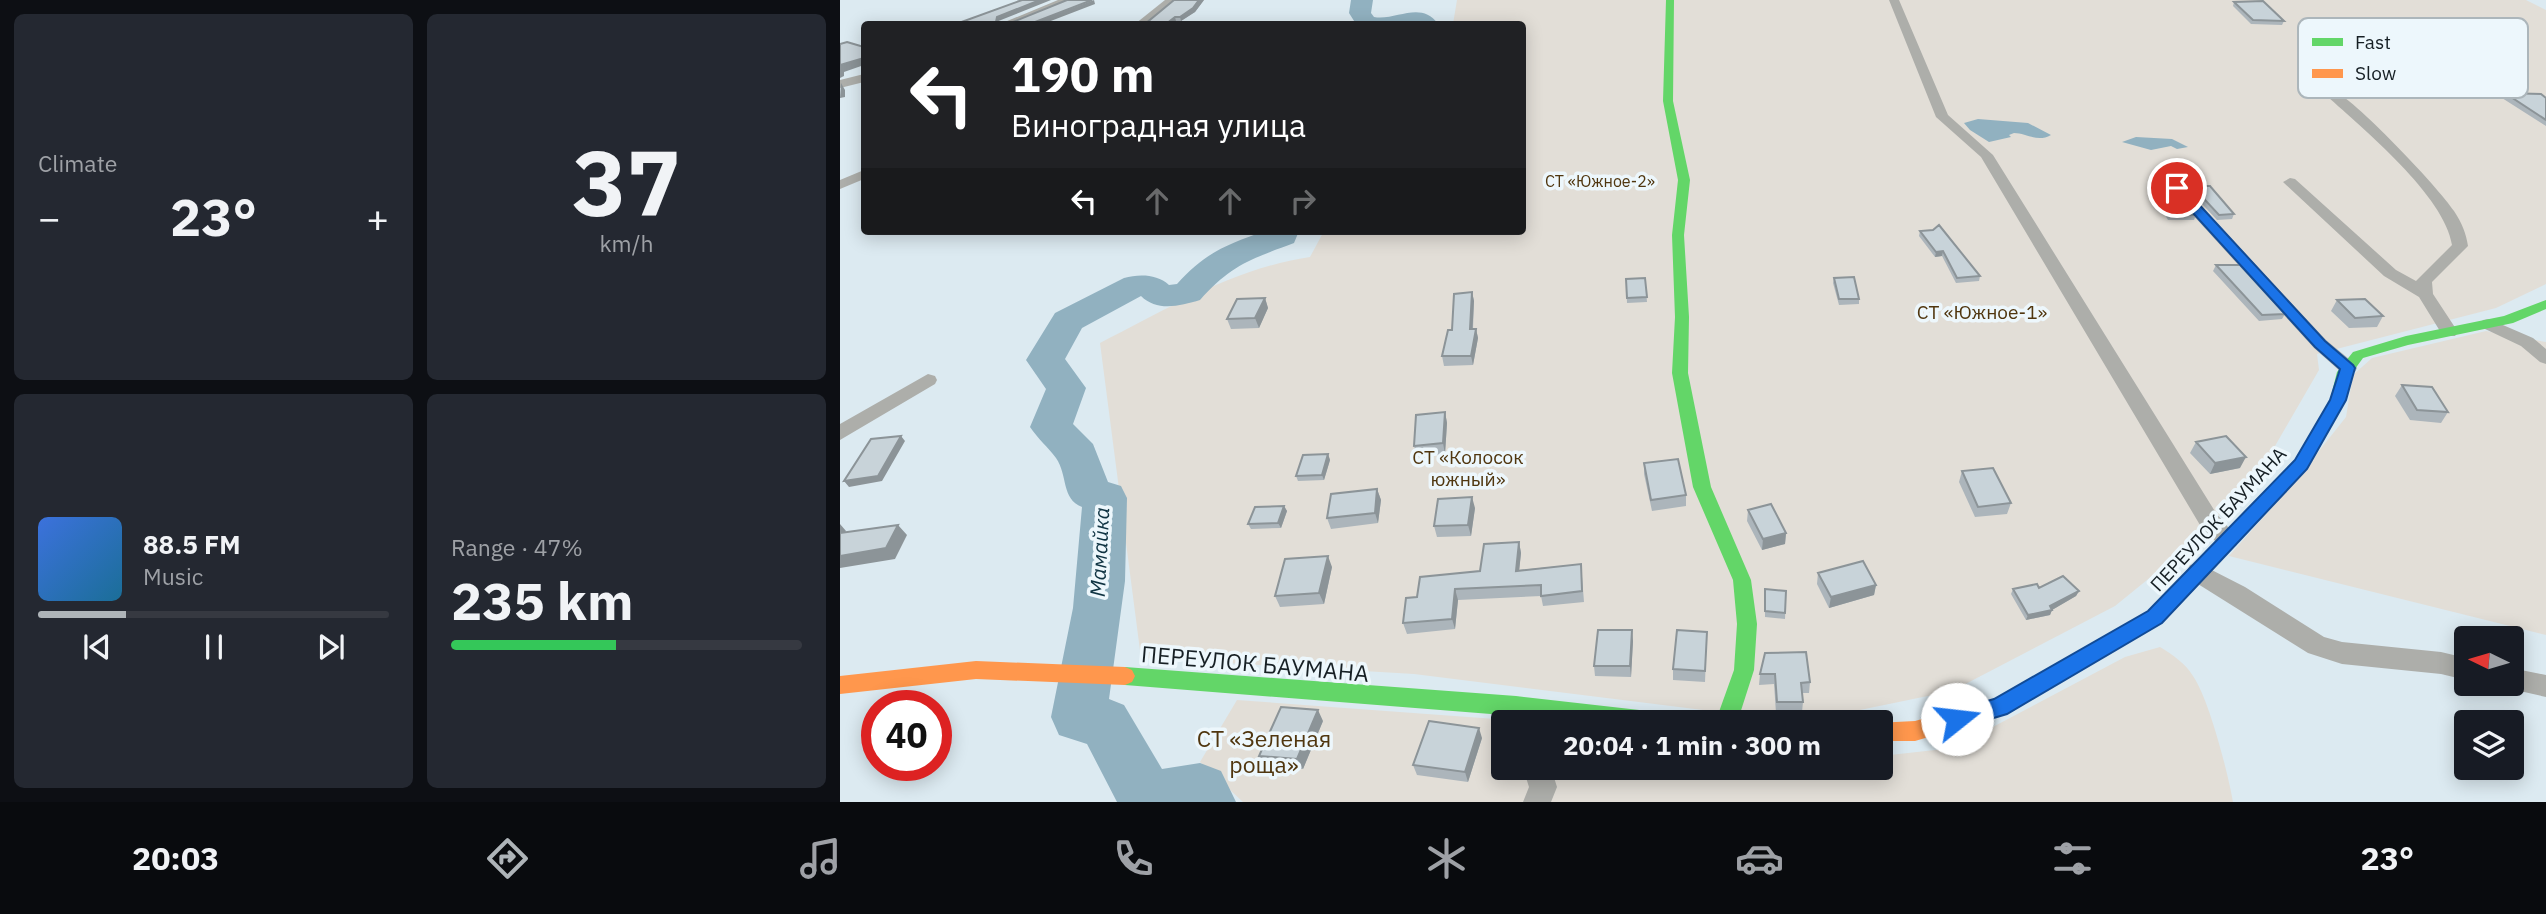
<!DOCTYPE html>
<html lang="en">
<head>
<meta charset="utf-8">
<style>
	:root { --surface:#171b24; --page:#242831; --text:#f1f3f6; --muted:#9ea1a6; --line:#363941; --accent:#aeb4b8 }
	body { margin:0; font-family:"IBM Plex Sans",sans-serif; background:var(--page); color:var(--text); height:100vh; display:flex; flex-direction:column; font-size:26px; white-space:nowrap }
	* { box-sizing:border-box; margin:0 }
	p { font-size:23px; color:var(--muted) }
	.icon { flex:none; width:38px; height:38px; fill:none; stroke:currentColor; stroke-width:2; stroke-linecap:round; stroke-linejoin:round }
	.map { position:relative; flex:1; overflow:hidden }
	.details { display:flex; flex-direction:column; gap:14px; padding:14px; background:#0d0f14; width:840px }
	.details>* { flex:none }
	.banner { position:absolute; left:21px; top:21px; width:665px; height:214px; border-radius:7px; box-shadow:0 4px 18px #0003; background:#202124; color:#fff; overflow:hidden }
	.needle { width:46px; rotate:275deg }
	.controls { position:absolute; left:1614px; top:626px; display:grid; gap:14px }
	.controls a { display:grid; place-items:center; width:70px; height:70px; border-radius:7px; background:var(--surface); box-shadow:0 4px 18px #0003; font-size:35px }
	.speed { position:absolute; left:21px; top:690px; display:flex; gap:14px; font-size:35px; font-weight:700; text-align:center }
	.speed>* { display:grid; place-content:center; width:91px; height:91px; border-radius:50%; background:var(--surface); box-shadow:0 4px 18px #0003; line-height:1 }
	.speed .limit { border:10px solid #d22; background:#fff; color:#111 }
	.pin { position:absolute; display:grid; place-items:center; width:60px; height:60px; color:#fff; margin:-30px; border:4px solid #fff; border-radius:50%; box-shadow:0 2px 7px #0007 }
	.me { position:absolute; width:77px; margin:-38px; rotate:74deg; stroke-linejoin:round; filter:drop-shadow(0 0 5px #0008) }
	.turn { display:flex; align-items:center; gap:24px; height:147px; padding:0 35px; font-size:32px }
	.turn .icon { width:91px; height:91px; stroke-width:2.5 }
	.turn b { display:block; font-size:49px; line-height:60px }
	.lanes { display:flex; align-items:center; height:66px; padding:0 35px; background:#0003; justify-content:center; gap:35px; direction:ltr }
	.lanes .off { opacity:.35 }
	.big { font-size:52px; font-weight:800; line-height:1.1 }
	.details .widget { flex:1; display:flex; flex-direction:column; justify-content:center; gap:10px; min-width:0; padding:0 24px; border-radius:10px; background:var(--page) }
	.details .dial { align-items:center; gap:0 }
	.dial b { font-size:91px; line-height:1 }
	.song { display:flex; align-items:center; gap:21px }
	.cover { width:84px; height:84px; border-radius:10px; background:linear-gradient(135deg,hsl(220 70% 55%),hsl(200 70% 35%)) }
	.played { height:7px; border-radius:4px; background:linear-gradient(90deg,var(--accent) 25%,var(--line) 25%) }
	.keys { display:flex; justify-content:space-around; direction:ltr }
	.heat { display:flex; justify-content:space-between; align-items:center; font-size:38px; direction:ltr }
	.charge { height:10px; border-radius:5px; background:linear-gradient(90deg,#34c759 47%,var(--line) 0) }
	.details .tiles { flex:1; display:grid; gap:14px; grid-template-columns:repeat(2,1fr) }
	.trip { position:absolute; left:651px; top:710px; width:402px; height:70px; border-radius:7px; background:var(--surface); box-shadow:0 4px 18px #0003; font-weight:800; line-height:70px; text-align:center }
	.menu { display:flex; height:112px; justify-content:space-around; align-items:center; background:#090b0e; color:var(--muted) }
	.menu .icon { width:49px; height:49px }
	.menu .selected { color:var(--accent) }
	.menu b { font-size:32px; color:var(--text) }
	main { display:flex; flex:1; min-height:0 }
	.map>svg:first-child { display:block }
</style>
</head>
<body>
<main>
<section class="details">
<div class="tiles">
<div class="widget"><p>Climate</p>
<div class="heat"><a>−</a><b class="big">23°</b><a>+</a></div>
</div>
<div class="widget dial"><b>37</b><p>km/h</p></div>
<div class="widget">
<div class="song"><i class="cover"></i><div><b>88.5 FM</b><p>Music</p></div></div>
<div class="played"></div>
<div class="keys"><svg class="icon" aria-label="previous" viewBox="0 0 24 24"><path d="M18 5L8 12l10 7zM5 5v14"/></svg><svg class="icon" aria-label="pause" viewBox="0 0 24 24"><path d="M8 5v14M16 5v14"/></svg><svg class="icon" aria-label="next" viewBox="0 0 24 24"><path d="M6 5l10 7-10 7zM19 5v14"/></svg></div>
</div>
<div class="widget"><p>Range · 47%</p><b class="big">235 km</b><div class="charge"></div></div>
</div>
</section>
<div class="map">
<svg width="1706" height="802" viewBox="0 0 1706 802">
	<rect width="100%" height="100%" fill="#dceaf1"/>
	<!-- green -->
	<path fill="#e2ded7" d="M617,0H1686L1706,10V284L1656,308L1477,354L1479,370L1424,465L1360,537L1275,606L1112,691L1015,711H871L574,674L301,658L260,343C327,309 395,268 470,257L484,231H682V24H613Z
		M1646,331L1706,342V635L1389,556L1452,485L1506,417L1513,375L1532,358Z
		M1320,647C1333,655 1345,663 1353,676C1369,699 1388,773 1393,802H403L360,762L397,700L708,723H663V768H1041V756L1113,748L1285,657Z"/>
	<!-- water -->
	<path fill="#91b1c0" d="M1138,119L1188,123L1211,135C1197,143 1187,133 1174,133L1169,135L1171,137L1149,142L1130,130L1124,123Z
		M1296,137L1332,139L1348,147L1337,149L1331,146L1311,150L1282,142Z"/>
	<g fill="none" stroke-linecap="round" stroke-linejoin="round">
		<!-- river -->
		<path fill="#91b1c0" fill-rule="evenodd" d="M511,0H533L531,13L534,17C556,21 581,0 598,24H516L509,13Z
			M425,231H459L454,243C411,259 391,265 360,300C340,306 317,312 301,296L242,328L225,359L246,388L233,424L253,444L268,482L281,486L287,498L285,581L269,699L284,705L322,769L360,763L381,771L396,802H277L247,744L219,735L211,717L233,608L242,507C221,499 228,475 216,458C208,447 198,439 190,427L206,389L186,360L215,313L284,278C299,274 317,274 329,285L337,284C366,252 386,245 425,231Z"/>
		<!-- street -->
		<path fill="#adaeaa" fill-rule="evenodd" d="M218,0H232L174,24H160Z
			M325,0H337L306,24H295Z
			M1049,0H1059L1108,115L1153,155L1376,513L1399,540L1396,546C1379,551 1371,536 1360,525L1141,157L1096,117Z
			M24,74V82L0,88V80Z
			M1491,89C1513,97 1599,188 1614,211C1622,223 1626,233 1628,246L1592,282L1593,294L1618,332L1615,336H1603L1579,297L1544,276L1443,182L1450,178L1455,179L1556,270L1576,281L1612,245C1605,196 1523,129 1487,96V90Z
			M24,170V179L0,189V180Z
			M1337,185L1342,186L1486,340L1515,364L1517,368L1515,372H1501L1474,348L1332,192L1330,189Z
			M1649,319L1693,338L1706,349V364L1700,362L1681,346L1643,328L1640,324L1643,320Z
			M88,374L95,376L97,380L95,384L0,440V424Z
			M1358,563L1405,587L1484,637L1502,642L1601,652L1626,658V680L1601,674L1502,664L1468,653L1350,579L1346,572L1350,565Z
			M1671,668L1706,675V697L1662,687L1661,684H1671Z
			M683,768H711L717,787L711,802H683L689,787Z"/>
		<!-- fast -->
		<path fill="#63d668" fill-rule="evenodd" d="M826,0H834L833,101L850,180L844,235L849,317L848,373L871,487L911,580L917,624L914,670L897,723H875L894,670L897,624L893,580L853,487L832,373L835,317L832,235L838,180L823,101Z
			M1706,300V309L1673,323L1568,345L1523,358L1512,373L1506,400L1467,469L1405,534L1399,536L1393,534L1390,529L1393,524L1455,461L1490,400L1497,372L1513,352L1566,336L1664,316Z
			M285,667L676,696L826,713L834,716L837,723H738L676,716L285,685L278,682L275,676L278,670Z"/>
		<!-- slow -->
		<path fill="#ff974d" fill-rule="evenodd" d="M1399,522L1405,524L1408,529L1405,534L1322,623L1167,714L1075,741H1041V723H1036L1075,721L1154,699L1308,611L1393,524Z
			M136,661L285,667L292,670L295,676L292,682L285,685L136,679L0,694V676Z"/>
	</g>
	<!-- wall -->
	<path fill="#acb5bb" d="M334,0H364L355,12L341,21H336L332,24H305Z
		M1394,2L1444,21L1442,25L1411,24L1393,6Z
		M1665,93L1706,98V126L1662,98Z
		M1312,185L1356,215L1354,220H1328L1310,190Z
		M1352,186L1394,214L1392,219L1377,220L1350,191Z
		M1080,231L1140,276L1139,281L1116,283L1102,256L1095,257L1079,236Z
		M1376,265L1445,314L1442,319L1419,321L1373,271Z
		M805,278L807,302L787,303L786,279Z
		M994,278L1019,299V304L999,305L993,283Z
		M632,292L634,301L633,329H636L638,338L633,365L604,366L602,356L612,330Z
		M425,298L428,308L419,328L391,329L387,319Z
		M1497,300L1543,316L1537,327L1509,328L1491,311Z
		M1562,385L1608,412L1601,423L1570,420L1555,396Z
		M605,412L607,423L605,454L577,457L574,446Z
		M1356,442L1400,468L1370,474L1350,453Z
		M488,454L490,460L484,480L458,481L456,476Z
		M804,463L846,495V506L812,511L804,474Z
		M1122,471L1171,503L1167,514L1135,517L1119,482Z
		M537,489L541,500L538,523L491,529L487,518Z
		M444,506L447,511L441,528L411,529L408,524Z
		M635,508L631,536L597,537L594,526Z
		M908,510L946,533L945,544L922,550L907,521Z
		M679,542L681,553L679,570L741,564L744,602L703,606L701,596L618,600L615,629L567,634L563,623L577,597L640,571Z
		M492,567L484,604L440,607L435,596Z
		M978,573L1036,585L1034,595L989,608L977,584Z
		M1199,588L1239,591L1236,596L1212,610L1210,615L1186,620L1171,594L1173,589Z
		M925,589L946,591L945,619L925,617Z
		M867,632L865,682L833,680V669Z
		M793,641L791,677L755,676L754,666Z
		M925,653L970,682L969,693H962L963,702L962,712L936,713L934,684L919,685L920,674Z
		M483,721L463,769L425,766L419,756Z
		M642,738L628,782L577,775L573,765Z"/>
	<!-- shaded-wall -->
	<path fill="#8c9498" d="M200,0H211L156,22L157,17Z
		M254,0L255,4L203,24H190Z
		M359,0H364L355,12L341,21L340,17Z
		M335,17L336,21L332,24H326Z
		M24,58V65L4,72V76L0,78V65Z
		M1,83L5,90V97L0,98Z
		M1103,251L1102,256L1095,257L1096,252Z
		M632,292L634,301L632,338L630,329Z
		M425,298L428,308L419,328L415,318Z
		M636,329L638,338L633,365L631,356Z
		M605,412L607,423L605,454L603,443Z
		M61,436L65,441L42,481L9,487L4,481Z
		M488,454L490,460L484,480L482,475Z
		M1406,457L1400,468L1370,474L1375,463Z
		M537,489L541,500L538,523L535,513Z
		M632,497L635,508L631,536L628,525Z
		M444,506L447,511L441,528L438,523Z
		M0,524L6,531L0,542Z
		M58,525L67,535L55,559L0,568V556Z
		M946,533L945,544L922,550L923,539Z
		M679,542L681,553L678,582L676,571Z
		M488,556L492,567L484,604L479,593Z
		M1036,585L1034,595L989,608L991,597Z
		M615,589L618,600L615,629L612,619Z
		M1239,591L1236,596L1212,610L1210,615L1186,620L1188,615L1210,606Z
		M792,630L793,641L791,677L790,666Z
		M478,710L483,721L463,769L457,759Z
		M639,728L642,738L628,782L625,772Z"/>
	<!-- building -->
	<path fill="#c8d3d9" stroke="#8c9498" stroke-width="2" d="M182,0H200L157,17L156,22H173L227,0H252L190,24H116Z
		M334,0H359L353,8L340,17H335L326,24H305Z
		M1423,1L1444,21L1413,20L1394,2Z
		M7,42L24,47V58L0,65V70V44Z
		M1665,93L1701,94L1706,98V120Z
		M1312,185H1330L1356,215L1330,214Z
		M1352,186H1370L1394,214L1379,215Z
		M1099,225L1140,276L1117,278L1103,251L1096,252L1080,231L1093,230Z
		M1376,265H1400L1445,314L1422,315Z
		M1014,277L1019,299H999L994,278Z
		M805,278L807,297L787,298L786,279Z
		M632,292L630,329H636L631,356H602L608,330H612L614,294Z
		M425,298L415,318L387,319L397,299Z
		M1525,299L1543,316L1515,318L1497,300Z
		M1562,385L1592,387L1608,412L1577,410Z
		M605,412L603,443L574,446L576,415Z
		M61,436L38,476L4,481L31,439Z
		M1386,436L1406,457L1375,463L1356,442Z
		M488,454L482,475L456,476L463,455Z
		M838,459L846,495L811,500L804,463Z
		M1153,468L1171,503L1138,507L1122,471Z
		M537,489L535,513L487,518L491,494Z
		M632,497L628,525L594,526L598,499Z
		M931,504L946,533L923,539L908,510Z
		M444,506L438,523L408,524L415,507Z
		M58,525L46,548L0,556V533Z
		M679,542L676,571L741,564L742,591L701,596V585L615,589L612,619L563,623L566,598L577,597L580,577L640,571L644,544Z
		M488,556L479,593L435,596L445,559Z
		M1023,561L1036,585L991,597L978,573Z
		M1223,576L1239,591L1210,606L1212,610L1188,615L1173,589L1197,584L1199,588Z
		M925,589L946,591L945,613L925,611Z
		M758,630H792L790,666H754Z
		M837,630L867,632L865,671L833,669Z
		M966,652L970,682L961,683L963,702H937L935,674H920L925,653Z
		M441,707L478,710L457,759L419,756Z
		M589,721L639,728L625,772L573,765Z"/>
	<!-- route -->
	<path fill="#1a73e8" stroke="#114b97" stroke-width="2" d="M1337,185L1342,186L1485,341L1513,365L1515,368L1506,400L1467,469L1322,623L1167,714L1117,729L1109,726L1106,719L1109,712L1154,699L1308,611L1455,460L1490,400L1500,369L1475,347L1333,191V186Z"/>
	<g text-anchor="middle" stroke-width="7" stroke-linejoin="round" paint-order="stroke">
		<!-- far-park labels -->
		<g font-size="16" fill="#50360f" stroke="#edf7fc">
			<text x="760" y="187">СТ «Южное-2»</text>
		</g>
		<!-- park labels -->
		<g font-size="19" fill="#50360f" stroke="#edf7fc">
			<text x="1142" y="319">СТ «Южное-1»</text>
			<text x="628" y="464">СТ «Колосок<tspan x="628" dy="22">южный»</tspan></text>
		</g>
		<!-- street labels -->
		<g font-size="19" fill="#161f24" stroke="#edf7fc">
			<text transform="translate(1378 519) rotate(-47)" y="7">ПЕРЕУЛОК БАУМАНА</text>
		</g>
		<!-- water labels -->
		<g font-size="21" font-style="italic" fill="#0f3342" stroke="#edf7fc">
			<text transform="translate(260 552) rotate(-87)" y="7">Мамайка</text>
		</g>
		<!-- near-street labels -->
		<g font-size="23" fill="#161f24" stroke="#edf7fc">
			<text transform="translate(415 664) rotate(5)" y="8">ПЕРЕУЛОК БАУМАНА</text>
		</g>
		<!-- near-park labels -->
		<g font-size="23" fill="#50360f" stroke="#edf7fc">
			<text x="424" y="747">СТ «Зеленая<tspan x="424" dy="26">роща»</tspan></text>
		</g>
	</g>
	<!-- legend -->
	<rect x="1458" y="18" width="230" height="80" rx="10" fill="#edf7fc" stroke="#acb6bb" stroke-width="2"/>
	<rect x="1472" y="38" width="31" height="8" fill="#63d668"/>
	<rect x="1472" y="69" width="31" height="9" fill="#ff974d"/>
	<g font-size="19" fill="#161f24">
		<text x="1515" y="49">Fast</text>
		<text x="1515" y="80">Slow</text>
	</g>
</svg>
<div class="controls">
<a><svg class="needle" viewBox="-14 -14 28 28"><path d="M0-13l5 13h-10z" fill="#e53935"/><path d="M0 13l5-13h-10z" fill="#9ea1a6"/></svg></a>
<a><svg class="icon" aria-label="layers" viewBox="0 0 24 24"><path d="M12 4l9 5-9 5-9-5zM3 14l9 5 9-5"/></svg></a>
</div>
<div class="speed"><div class="limit">40</div></div>
<div class="pin" style="left:1337px;top:188px;background:#d93025"><svg class="icon" aria-label="arrive" viewBox="0 0 24 24"><path d="M6 21V4h12l-3 4 3 4H6"/></svg></div>
<svg class="me" style="left:1117px;top:719px" viewBox="-20 -20 40 40"><circle r="19" fill="#fff"/><path d="M0-13L10 11 0 6-10 11z" fill="#1a73e8"/></svg>
<div class="trip">20:04 · 1 min · 300 m</div>
<div class="banner">
<div class="turn"><svg class="icon" aria-label="left" viewBox="0 0 24 24"><path d="M17 20v-9H6M10 6l-5 5 5 5"/></svg><div><b>190 m</b>Виноградная улица</div></div>
<div class="lanes"><svg class="icon" aria-label="left" viewBox="0 0 24 24"><path d="M17 20v-9H6M10 6l-5 5 5 5"/></svg><svg class="icon off" aria-label="ahead" viewBox="0 0 24 24"><path d="M12 20V5M6 11l6-6 6 6"/></svg><svg class="icon off" aria-label="ahead" viewBox="0 0 24 24"><path d="M12 20V5M6 11l6-6 6 6"/></svg><svg class="icon off" aria-label="right" viewBox="0 0 24 24"><path d="M7 20v-9h11M14 6l5 5-5 5"/></svg></div>
</div>
</div>
</main>
<nav class="menu">
<b>20:03</b>
<svg class="icon selected" aria-label="directions" viewBox="0 0 24 24"><path d="M12 3l9 9-9 9-9-9zM9 14v-3h6M13 9l2 2-2 2"/></svg>
<svg class="icon" aria-label="music" viewBox="0 0 24 24"><path d="M9 18V5l10-2v13"/><circle cx="6" cy="18" r="3"/><circle cx="16" cy="16" r="3"/></svg>
<svg class="icon" aria-label="phone" viewBox="0 0 24 24"><path d="M5 4h4l2 5-3 2q2 4 5 5l2-3 5 2v4C11 20 4 13 5 4z"/></svg>
<svg class="icon" aria-label="climate" viewBox="0 0 24 24"><path d="M12 3v18M4 7l16 10M4 17L20 7"/></svg>
<svg class="icon" aria-label="car" viewBox="0 0 24 24"><path d="M5 17H2v-5l4-1 3-4h7l3 4 3 1v5h-3M9 17h6M6 11h13"/><circle cx="7" cy="17" r="2"/><circle cx="17" cy="17" r="2"/></svg>
<svg class="icon" aria-label="filters" viewBox="0 0 24 24"><path d="M4 7h16M4 17h16"/><circle cx="9" cy="7" r="2"/><circle cx="15" cy="17" r="2"/></svg>
<b>23°</b>
</nav>
</body>
</html>
